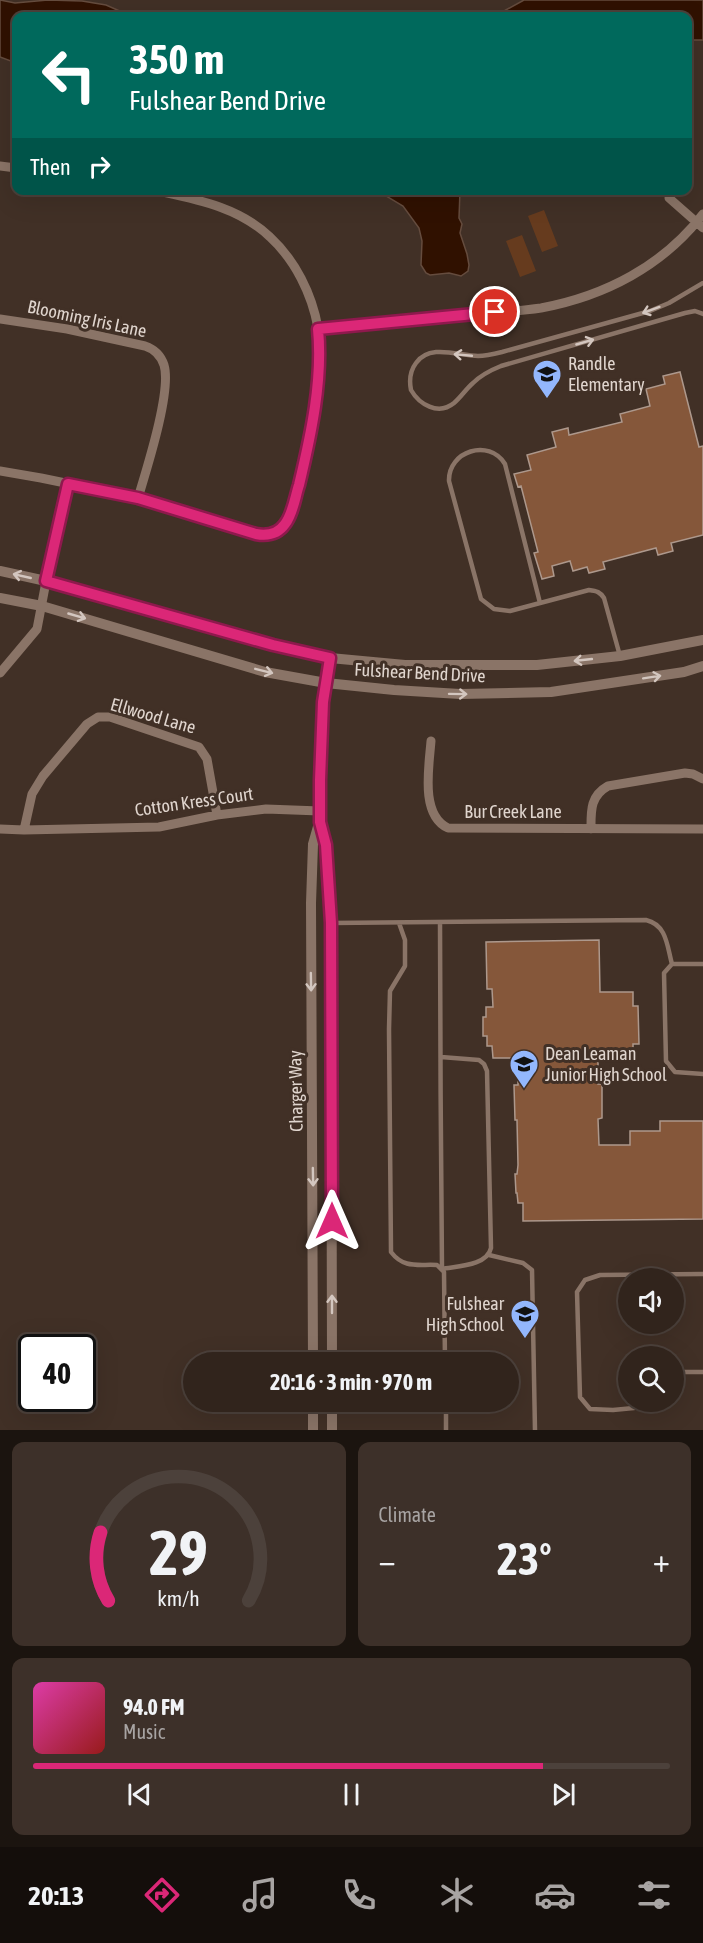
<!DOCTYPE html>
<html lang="en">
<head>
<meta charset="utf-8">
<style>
	:root { --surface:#31241c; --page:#3d3029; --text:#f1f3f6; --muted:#a8a4a3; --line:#4c413b; --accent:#db2777 }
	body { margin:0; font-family:"Asap Condensed",sans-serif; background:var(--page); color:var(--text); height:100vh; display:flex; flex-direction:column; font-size:22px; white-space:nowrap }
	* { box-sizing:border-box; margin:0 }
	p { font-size:20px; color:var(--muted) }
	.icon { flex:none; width:33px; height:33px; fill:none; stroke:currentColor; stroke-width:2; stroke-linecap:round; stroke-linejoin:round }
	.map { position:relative; height:1430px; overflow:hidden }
	.side { display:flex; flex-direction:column; gap:12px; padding:12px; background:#1b140f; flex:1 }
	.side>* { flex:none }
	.banner { position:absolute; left:12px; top:12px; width:680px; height:183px; border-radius:12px; box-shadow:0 6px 24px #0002,0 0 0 2px var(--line); background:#00695c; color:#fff; overflow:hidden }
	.buttons { position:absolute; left:618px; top:1268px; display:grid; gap:12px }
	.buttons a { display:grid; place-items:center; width:66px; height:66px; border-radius:50%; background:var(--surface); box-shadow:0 6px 24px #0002,0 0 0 2px var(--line); font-size:30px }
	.speed { position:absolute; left:18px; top:1334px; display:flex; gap:12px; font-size:30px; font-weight:700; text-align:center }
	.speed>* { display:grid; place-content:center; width:78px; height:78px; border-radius:50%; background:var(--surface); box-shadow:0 6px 24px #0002,0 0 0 2px var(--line); line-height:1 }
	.speed .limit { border:3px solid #111; border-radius:9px; background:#fff; color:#111 }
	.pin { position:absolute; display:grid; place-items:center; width:51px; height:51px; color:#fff; margin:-26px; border:3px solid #fff; border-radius:50%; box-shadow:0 2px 6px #0007 }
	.me { position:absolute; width:66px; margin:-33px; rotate:0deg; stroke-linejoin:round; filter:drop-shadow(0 0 4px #0008) }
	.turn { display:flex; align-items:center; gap:21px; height:126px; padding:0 18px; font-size:27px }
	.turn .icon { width:78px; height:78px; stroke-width:2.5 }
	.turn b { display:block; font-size:42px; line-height:51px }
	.then { display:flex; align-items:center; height:57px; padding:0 18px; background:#0003; gap:12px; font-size:22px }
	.big { font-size:45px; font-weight:700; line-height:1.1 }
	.side .widget { flex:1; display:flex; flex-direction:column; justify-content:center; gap:9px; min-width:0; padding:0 21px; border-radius:12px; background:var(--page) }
	.side .dial { align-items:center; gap:0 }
	.dial svg { height:156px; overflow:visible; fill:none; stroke:var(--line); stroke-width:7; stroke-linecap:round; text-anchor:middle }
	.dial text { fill:var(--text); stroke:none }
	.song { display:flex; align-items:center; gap:18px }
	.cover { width:72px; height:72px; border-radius:9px; background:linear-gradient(135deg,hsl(320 70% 55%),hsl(0 70% 35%)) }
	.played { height:6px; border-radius:3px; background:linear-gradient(90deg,var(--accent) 80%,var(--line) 80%) }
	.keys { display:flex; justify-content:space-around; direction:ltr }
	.heat { display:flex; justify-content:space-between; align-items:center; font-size:33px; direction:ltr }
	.side .tiles { flex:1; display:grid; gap:12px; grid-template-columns:1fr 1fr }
	.widget:last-child { grid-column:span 2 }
	.trip { position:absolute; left:183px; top:1352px; width:336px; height:60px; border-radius:30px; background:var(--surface); box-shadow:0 6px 24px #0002,0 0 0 2px var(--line); font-weight:700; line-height:60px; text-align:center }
	.menu { display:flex; height:96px; justify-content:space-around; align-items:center; background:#140e0b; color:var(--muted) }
	.menu .icon { width:42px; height:42px }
	.menu .on { color:var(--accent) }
	.menu b { font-size:27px; color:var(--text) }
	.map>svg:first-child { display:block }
</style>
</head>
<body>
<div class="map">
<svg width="703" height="1430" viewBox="0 0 703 1430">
	<rect width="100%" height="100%" fill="#413026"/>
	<!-- green -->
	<path fill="#663b1e" d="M544,210L558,246L542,252L528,216Z
		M522,235L536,271L520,277L506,241Z"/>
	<!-- water -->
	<path fill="#301100" stroke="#654c3e" stroke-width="1.5" d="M0,0L15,3L48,0L82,1L106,5L131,16H16V63L0,57Z
		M524,0H703V40H687V16H495Z
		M381,191H460L459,218L462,224L460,233L467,254L469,265L468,271L461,276L449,273L430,275L426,273L421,265L422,241L419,228L403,206L386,196Z"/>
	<!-- building -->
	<path fill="#85573a" stroke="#ad988c" stroke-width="1.5" d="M680,372L699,447L703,446V535L671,543L673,551L658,555L656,548L603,562L605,569L589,573L587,567L573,571L570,561L552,566L554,576L542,579L534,553L538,552L521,486L518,487L514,474L531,470L527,455L556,447L552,432L568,428L569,435L622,422L620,414L650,406L646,389L665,384L663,376Z
		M599,940L600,992H633V1006H638L639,1044H633V1057H598V1084H602V1118L598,1119L599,1145H630V1131H660V1121H703V1219L523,1221V1203H518L517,1193H516L515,1174H517L518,1165L517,1120H515L514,1085H518V1058H493L492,1046H487V1036H483V1017H486V1007H493L492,989H487L486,942Z"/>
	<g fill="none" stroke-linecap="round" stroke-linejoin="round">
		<!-- service -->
		<path stroke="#8a7467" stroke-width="4.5" d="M703,283L669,303L650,311L502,352C494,354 486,356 478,356C459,356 430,343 416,363C410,371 409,380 411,390C419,404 438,416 454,403C461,397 466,389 473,383C481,375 491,370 501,366L685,313L695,311L703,314
			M540,603L505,464C489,438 448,451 449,481L481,599L494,609L510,611L589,590C597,591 600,592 604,598L620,656
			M440,922C440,1038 441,1153 442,1269C457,1266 487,1266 491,1248L487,1071L484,1064L479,1060L441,1057
			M332,923L646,920C667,925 667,946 672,964
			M399,923L405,940V966L390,991L389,1029L391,1252C404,1269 418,1264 437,1265L444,1272L445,1362
			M703,964H672L664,973L666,1061L675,1072L703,1074
			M489,1255L523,1263L532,1270L535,1430
			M674,1375L682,1372H703
			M446,1401V1430
			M640,1401L634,1408L613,1410L590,1409L580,1397L577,1292L585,1280L600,1275L703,1274"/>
		<!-- minor -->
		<path stroke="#8a7467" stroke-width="9" d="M0,166L16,168
			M669,198L703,228
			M0,319L67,329L145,346C154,349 161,356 164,365C172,391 146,471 138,498
			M318,329C365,325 412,320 459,316C486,313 514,312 541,308C605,296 663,266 703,214
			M0,471L41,478L138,498L261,535C270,535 279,532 285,525C291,516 293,505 296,495C309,452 325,372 318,328C312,294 295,260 270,237C238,206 194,199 153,190
			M0,673L37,629L49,566L68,484
			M431,741C429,767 420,815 448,828L703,829
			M0,829L24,830L159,827L217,815L266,809L320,811
			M591,829C591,811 590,796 608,786L685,773L693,774L703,779
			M24,830L32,794L43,776L87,724L98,717H110L199,747L207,759L217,815"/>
		<!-- tertiary -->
		<path stroke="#8a7467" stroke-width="10" d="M0,571L46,581L273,645L330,658L405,665H537L620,656L703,640
			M0,598L42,606L265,672L326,683L394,690L460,694L551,692L684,672L703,666
			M330,658L323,702L320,780V822L326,845L331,923L332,1362
			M313,1362L311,903L313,844L319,823
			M313,1430V1401
			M332,1430V1401"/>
	</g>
	<!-- one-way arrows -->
	<defs><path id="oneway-shaft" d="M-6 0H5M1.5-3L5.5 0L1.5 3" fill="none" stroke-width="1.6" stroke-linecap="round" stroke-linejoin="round" transform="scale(1.5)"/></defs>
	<g stroke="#d3c6bf">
		<use href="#oneway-shaft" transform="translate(651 310) rotate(160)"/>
		<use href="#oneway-shaft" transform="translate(585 342) rotate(-16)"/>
		<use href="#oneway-shaft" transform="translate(463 355) rotate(-175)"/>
		<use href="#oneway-shaft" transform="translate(22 576) rotate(-167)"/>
		<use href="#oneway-shaft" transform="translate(77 616) rotate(16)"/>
		<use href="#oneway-shaft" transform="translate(583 660) rotate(174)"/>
		<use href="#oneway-shaft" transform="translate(264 671) rotate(14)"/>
		<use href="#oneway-shaft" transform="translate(652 677) rotate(-9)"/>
		<use href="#oneway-shaft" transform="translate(458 694) rotate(1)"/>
		<use href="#oneway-shaft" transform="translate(311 982) rotate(89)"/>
		<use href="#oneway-shaft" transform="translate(313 1177) rotate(89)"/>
		<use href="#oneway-shaft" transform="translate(332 1304) rotate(-90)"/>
	</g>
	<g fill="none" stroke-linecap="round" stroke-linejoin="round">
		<!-- route casing -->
		<g stroke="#8e194d" stroke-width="15">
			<path id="route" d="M332,1221L331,923L326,845L320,822V780L323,702L330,658L273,645L46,581L68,484L138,498L256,534C267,536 278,534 285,524C293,514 295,497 299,485C311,435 323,380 318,329L495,312"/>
		</g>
		<!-- route -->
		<use href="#route" stroke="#db2777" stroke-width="10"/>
	</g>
	<!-- icons -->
	<defs>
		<g id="school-pin" transform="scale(1.5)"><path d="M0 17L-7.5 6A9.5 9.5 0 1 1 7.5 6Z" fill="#93b7fd" stroke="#413026"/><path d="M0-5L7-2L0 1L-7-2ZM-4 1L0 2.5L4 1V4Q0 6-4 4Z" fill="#111"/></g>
	</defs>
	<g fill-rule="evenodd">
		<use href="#school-pin" x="547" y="374"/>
		<use href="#school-pin" x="524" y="1064"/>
		<use href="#school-pin" x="525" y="1314"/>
	</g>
	<g text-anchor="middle" stroke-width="6" stroke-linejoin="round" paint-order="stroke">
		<!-- street labels -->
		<g font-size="18" fill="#e0d5ce" stroke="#413026">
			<text transform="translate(87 319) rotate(12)" y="6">Blooming Iris Lane</text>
			<text transform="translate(420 673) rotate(3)" y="6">Fulshear Bend Drive</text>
			<text transform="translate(153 716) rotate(16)" y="6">Ellwood Lane</text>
			<text transform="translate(194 802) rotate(-8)" y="6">Cotton Kress Court</text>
			<text x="513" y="818">Bur Creek Lane</text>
			<text transform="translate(296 1091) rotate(-91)" y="6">Charger Way</text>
		</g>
		<!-- poi labels -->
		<g font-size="18" fill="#e0d5ce" stroke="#413026" text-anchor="start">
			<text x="568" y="370">Randle<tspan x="568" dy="21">Elementary</tspan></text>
			<text x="545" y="1060">Dean Leaman<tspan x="545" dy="21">Junior High School</tspan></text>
			<text x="504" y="1310" text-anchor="end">Fulshear<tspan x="504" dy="21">High School</tspan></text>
		</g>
	</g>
</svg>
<div class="buttons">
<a><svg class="icon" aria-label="sound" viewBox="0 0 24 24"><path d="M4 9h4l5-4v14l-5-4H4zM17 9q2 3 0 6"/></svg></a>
<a><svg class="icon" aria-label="search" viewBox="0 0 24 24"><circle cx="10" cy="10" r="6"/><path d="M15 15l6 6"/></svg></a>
</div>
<div class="speed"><div class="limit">40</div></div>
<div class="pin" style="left:495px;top:312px;background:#d93025"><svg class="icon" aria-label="arrive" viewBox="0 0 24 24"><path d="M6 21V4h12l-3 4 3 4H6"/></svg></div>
<svg class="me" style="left:332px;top:1221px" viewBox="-20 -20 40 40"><path d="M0-17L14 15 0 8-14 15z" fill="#db2777" stroke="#fff" stroke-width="4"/></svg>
<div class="trip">20:16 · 3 min · 970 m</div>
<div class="banner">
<div class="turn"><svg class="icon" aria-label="left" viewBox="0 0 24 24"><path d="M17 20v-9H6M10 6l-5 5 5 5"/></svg><div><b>350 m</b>Fulshear Bend Drive</div></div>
<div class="then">Then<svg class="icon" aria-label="right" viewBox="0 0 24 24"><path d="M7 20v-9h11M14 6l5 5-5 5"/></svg></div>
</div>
</div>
<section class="side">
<div class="tiles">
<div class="widget dial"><svg viewBox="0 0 100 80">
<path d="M14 69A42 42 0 1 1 86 69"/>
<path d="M14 69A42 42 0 0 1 10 34" stroke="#db2777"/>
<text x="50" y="56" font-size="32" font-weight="700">29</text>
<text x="50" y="72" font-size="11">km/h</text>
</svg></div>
<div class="widget"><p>Climate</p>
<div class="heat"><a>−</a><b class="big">23°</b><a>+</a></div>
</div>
<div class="widget">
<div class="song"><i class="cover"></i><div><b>94.0 FM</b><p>Music</p></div></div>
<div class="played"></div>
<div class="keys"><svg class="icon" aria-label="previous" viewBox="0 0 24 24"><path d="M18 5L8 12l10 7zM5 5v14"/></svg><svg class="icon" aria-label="pause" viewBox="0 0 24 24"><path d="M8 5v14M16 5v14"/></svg><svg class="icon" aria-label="next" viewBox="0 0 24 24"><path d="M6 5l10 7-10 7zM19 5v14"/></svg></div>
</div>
</div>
</section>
<nav class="menu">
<b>20:13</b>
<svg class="icon on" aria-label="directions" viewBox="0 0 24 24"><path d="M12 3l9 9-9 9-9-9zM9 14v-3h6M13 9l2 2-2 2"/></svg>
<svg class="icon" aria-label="music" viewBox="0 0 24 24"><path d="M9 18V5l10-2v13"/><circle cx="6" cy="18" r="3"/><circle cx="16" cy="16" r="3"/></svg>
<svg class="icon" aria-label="phone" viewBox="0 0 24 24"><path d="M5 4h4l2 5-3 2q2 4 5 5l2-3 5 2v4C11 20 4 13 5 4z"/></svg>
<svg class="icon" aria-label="climate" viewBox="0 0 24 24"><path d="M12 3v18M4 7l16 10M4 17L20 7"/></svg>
<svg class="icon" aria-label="car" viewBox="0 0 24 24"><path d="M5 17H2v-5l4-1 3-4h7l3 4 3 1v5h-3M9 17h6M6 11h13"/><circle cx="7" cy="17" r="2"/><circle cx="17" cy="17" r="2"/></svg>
<svg class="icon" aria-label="filters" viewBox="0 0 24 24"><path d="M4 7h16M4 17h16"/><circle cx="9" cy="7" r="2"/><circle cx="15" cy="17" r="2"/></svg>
</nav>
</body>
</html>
